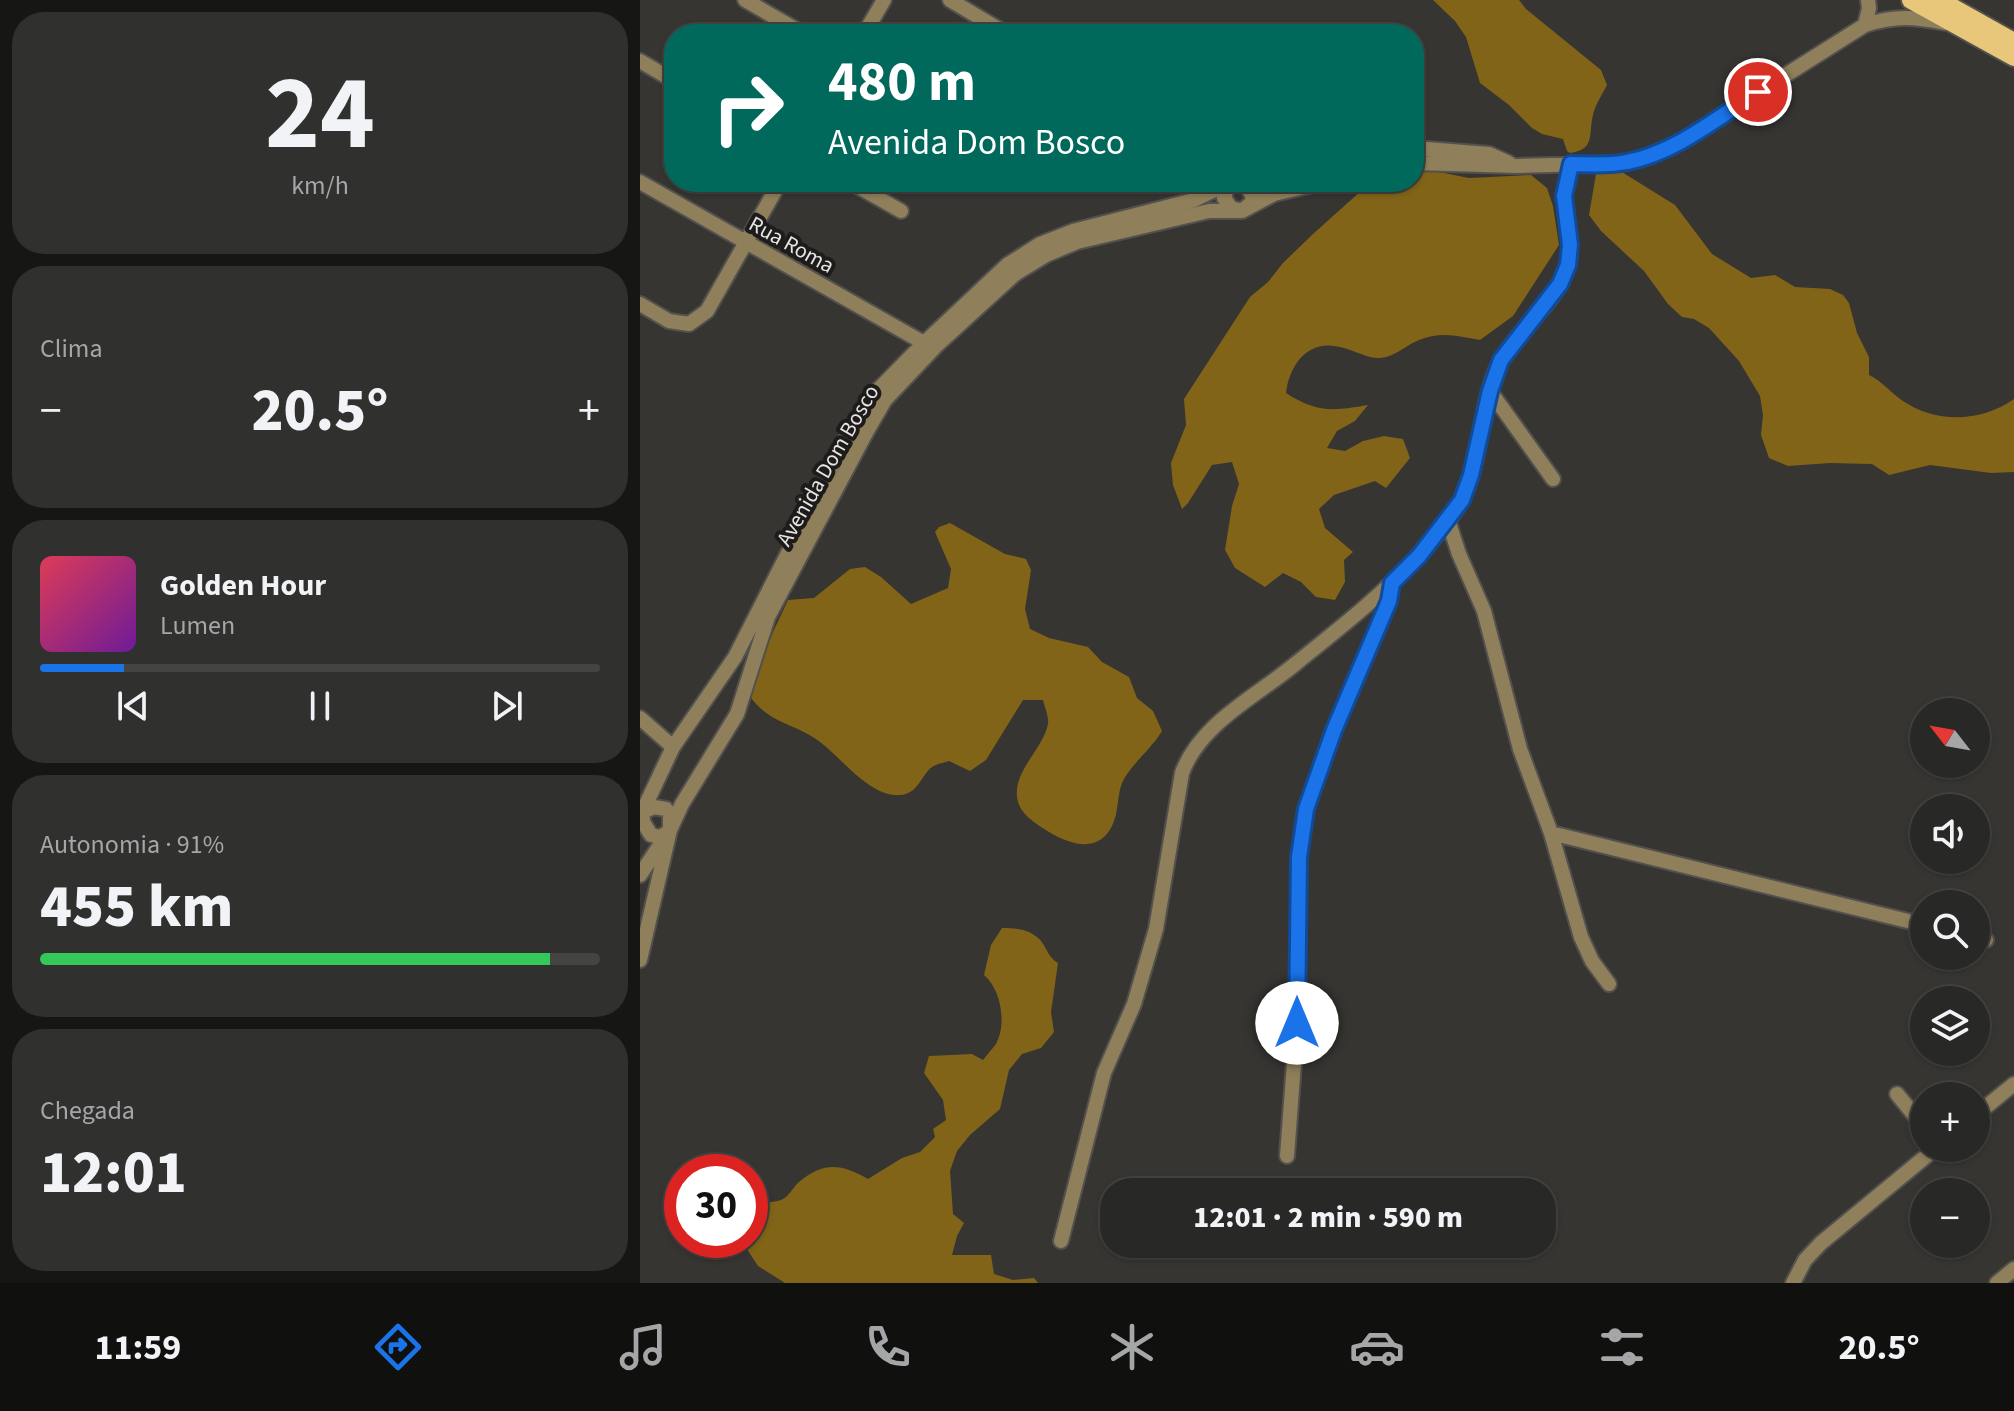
<!DOCTYPE html>
<html lang="pt">
<head>
<meta charset="utf-8">
<style>
	:root { --surface:#282826; --page:#30302e; --text:#f1f3f6; --muted:#a5a6a7; --line:#444443; --accent:#1a73e8 }
	body { margin:0; font-family:"Source Sans 3",sans-serif; background:var(--page); color:var(--text); height:100vh; display:flex; flex-direction:column; font-size:30px; white-space:nowrap }
	* { box-sizing:border-box; margin:0 }
	p { font-size:26px; color:var(--muted) }
	.icon { flex:none; width:44px; height:44px; fill:none; stroke:currentColor; stroke-width:2; stroke-linecap:round; stroke-linejoin:round }
	.map { position:relative; flex:1; overflow:hidden }
	.details { display:flex; flex-direction:column; gap:12px; padding:12px; background:#161615; width:640px }
	.details>* { flex:none }
	.banner { position:absolute; left:24px; top:24px; width:760px; height:168px; border-radius:32px; box-shadow:0 2px 6px #0004,0 0 0 2px var(--line); background:#00695c; color:#fff; overflow:hidden }
	.needle { width:52px; rotate:301deg }
	.tools { position:absolute; left:1270px; top:698px; display:grid; gap:16px }
	.tools a { display:grid; place-items:center; width:80px; height:80px; border-radius:50%; background:var(--surface); box-shadow:0 2px 6px #0004,0 0 0 2px var(--line); font-size:40px }
	.speed { position:absolute; left:24px; top:1154px; display:flex; gap:16px; font-size:40px; font-weight:700; text-align:center }
	.speed>* { display:grid; place-content:center; width:104px; height:104px; border-radius:50%; background:var(--surface); box-shadow:0 2px 6px #0004,0 0 0 2px var(--line); line-height:1 }
	.speed .limit { border:12px solid #d22; background:#fff; color:#111 }
	.pin { position:absolute; display:grid; place-items:center; width:68px; height:68px; color:#fff; margin:-34px; border:4px solid #fff; border-radius:50%; box-shadow:0 2px 8px #0007 }
	.me { position:absolute; width:88px; margin:-44px; rotate:0deg; stroke-linejoin:round; filter:drop-shadow(0 0 6px #0008) }
	.turn { display:flex; align-items:center; gap:28px; height:168px; padding:0 32px; font-size:36px }
	.turn .icon { width:104px; height:104px; stroke-width:2.5 }
	.turn b { display:block; font-size:56px; line-height:68px }
	.big { font-size:60px; font-weight:800; line-height:1.1 }
	.details .card { flex:1; display:flex; flex-direction:column; justify-content:center; gap:12px; min-width:0; padding:0 28px; border-radius:32px; background:var(--page) }
	.details .dial { align-items:center; gap:0 }
	.dial b { font-size:104px; line-height:1 }
	.song { display:flex; align-items:center; gap:24px }
	.cover { width:96px; height:96px; border-radius:12px; background:linear-gradient(135deg,hsl(350 70% 55%),hsl(280 70% 35%)) }
	.played { height:8px; border-radius:4px; background:linear-gradient(90deg,var(--accent) 15%,var(--line) 15%) }
	.keys { display:flex; justify-content:space-around; direction:ltr }
	.heat { display:flex; justify-content:space-between; align-items:center; font-size:44px; direction:ltr }
	.charge { height:12px; border-radius:6px; background:linear-gradient(90deg,#34c759 91%,var(--line) 0) }
	.trip { position:absolute; left:460px; top:1178px; width:456px; height:80px; border-radius:32px; background:var(--surface); box-shadow:0 2px 6px #0004,0 0 0 2px var(--line); font-weight:800; line-height:80px; text-align:center }
	.tab-bar { display:flex; height:128px; justify-content:space-around; align-items:center; background:#10100f; color:var(--muted) }
	.tab-bar .icon { width:56px; height:56px }
	.tab-bar .on { color:var(--accent) }
	.tab-bar b { font-size:36px; color:var(--text) }
	main { display:flex; flex:1; min-height:0 }
	.map>svg:first-child { display:block }
</style>
</head>
<body>
<main>
<section class="details">
<div class="card dial"><b>24</b><p>km/h</p></div>
<div class="card"><p>Clima</p>
<div class="heat"><a>−</a><b class="big">20.5°</b><a>+</a></div>
</div>
<div class="card">
<div class="song"><i class="cover"></i><div><b>Golden Hour</b><p>Lumen</p></div></div>
<div class="played"></div>
<div class="keys"><svg class="icon" aria-label="previous" viewBox="0 0 24 24"><path d="M18 5L8 12l10 7zM5 5v14"/></svg><svg class="icon" aria-label="pause" viewBox="0 0 24 24"><path d="M8 5v14M16 5v14"/></svg><svg class="icon" aria-label="next" viewBox="0 0 24 24"><path d="M6 5l10 7-10 7zM19 5v14"/></svg></div>
</div>
<div class="card"><p>Autonomia · 91%</p><b class="big">455 km</b><div class="charge"></div></div>
<div class="card"><p>Chegada</p><b class="big">12:01</b></div>
</section>
<div class="map">
<svg width="1374" height="1283" viewBox="0 0 1374 1283">
	<rect width="100%" height="100%" fill="#363532"/>
	<!-- forest -->
	<path fill="#816417" d="M793,0H879L886,9L961,70L967,85C962,95 955,105 953,115C948,135 956,149 930,153L927,151L923,139L902,134L892,128L869,105L840,83L826,37L815,21Z
		M774,167L829,178L891,175L907,188L913,206L919,245L873,316L840,340C819,336 800,331 779,340C766,345 755,357 740,358C730,359 715,351 704,348C669,337 650,363 646,393C677,413 693,411 728,405L715,421L697,431L687,448L705,451L723,441L744,436L763,439L770,458L746,488L735,481L694,495L679,509L685,528L713,552L704,560L705,582L695,600L676,597L661,582L643,573L625,587L595,568L585,550L592,506L599,484L592,462L572,465L548,503L542,509L533,485L531,463L546,425L544,399L610,297L628,282L643,263L673,234L731,182H774Z
		M977,169L1035,205L1072,254L1111,278L1135,275L1155,287L1190,289L1203,295L1209,303L1217,333L1229,357V375C1242,381 1251,393 1263,401C1297,424 1341,422 1374,399V472L1351,473L1290,465L1249,475L1232,464L1190,463L1148,466L1129,458L1121,435L1123,415L1120,396L1099,361L1069,328L1054,319L1042,317L1028,304L1004,271L961,231L949,215L956,174Z
		M310,523L365,554L386,559L391,570L385,609L390,629L409,638L448,647L462,662L489,677L497,698L513,711L522,731C511,749 494,762 484,779C477,791 479,808 474,821C462,854 432,846 409,832C395,823 379,814 377,797C374,770 403,749 408,724C409,717 405,708 403,700H383L346,760L330,771L309,761C304,763 296,764 292,767C281,775 279,793 261,795C230,798 202,758 180,742C153,722 130,725 109,695L133,632L148,600L174,598L210,569L225,567L241,577L271,604L308,588L311,569L295,532L299,527Z
		M362,928C376,928 391,929 401,941C408,950 408,957 418,963L411,1012L414,1032L401,1048L382,1054L369,1070L360,1109L330,1135L317,1151L310,1171L313,1214L324,1223L317,1236L312,1255H351L354,1274L373,1280L394,1278L398,1283H145L118,1266L101,1240H110V1207C120,1203 131,1203 141,1200C149,1197 153,1187 159,1182C184,1161 202,1164 228,1179L262,1158L280,1152L295,1137L293,1129L306,1120L303,1100L284,1073L289,1056L332,1054L343,1060C347,1055 352,1049 356,1044C367,1024 361,989 344,975L351,945Z"/>
	<g fill="none" stroke-linecap="round" stroke-linejoin="round">
		<!-- minor casing -->
		<g stroke="#52514e" stroke-width="18">
			<path id="minor" d="M105,0L164,34
				M310,0L367,34
				M1225,25L1229,8L1228,0
				M224,34L244,0
				M0,61L34,81
				M774,148L849,154L869,163
				M774,163L877,166L985,163L1011,156L1038,143L1225,25C1256,15 1274,17 1306,23
				M0,182L284,343
				M210,182L261,211
				M592,182L586,191L584,198L591,208L602,211L611,203L613,196L605,184L597,182
				M0,304L29,321L49,324L67,311L140,182
				M850,391L913,479
				M808,520L819,554L844,611L880,749L911,833L941,937L952,961L969,984
				M0,718L33,747
				M0,817L33,747L95,657L205,441L235,393L284,343L367,265L400,244L433,231L554,200L591,182
				M911,833L1284,925
				M0,875L30,830L42,804L97,714L128,617L227,431L245,400L297,345L375,274L406,255L437,242L569,211H602L634,194L685,182
				M1336,937L1346,940
				M0,960L30,830V814L26,809L14,807L3,812V822L11,835L21,837L29,831
				M1257,1094L1284,1127
				M1336,1115L1374,1084
				M647,1156L657,1023L659,857L666,809L694,730L749,601L752,583
				M421,1241L464,1073L494,1004L516,929L542,773C560,724 615,697 654,665C696,631 740,597 777,557C793,540 811,520 822,500C844,457 838,402 861,360C880,327 917,303 928,266C934,244 926,222 925,200C924,188 929,175 931,164
				M1153,1283L1165,1260L1181,1243L1296,1148
				M1357,1283L1374,1269"/>
		</g>
		<!-- major casing -->
		<g stroke="#52514e" stroke-width="22">
			<path id="major" d="M1271,0L1374,57
				M1299,0L1374,42"/>
		</g>
		<!-- minor -->
		<use href="#minor" stroke="#8f7f5a" stroke-width="14"/>
		<!-- major -->
		<use href="#major" stroke="#e9c77a" stroke-width="18"/>
	</g>
	<g fill="none" stroke-linecap="round" stroke-linejoin="round">
		<!-- route casing -->
		<g stroke="#114b97" stroke-width="20">
			<path id="route" d="M657,1023L659,857L666,809L694,730L749,601L752,583L779,556L822,500L831,475L850,391L861,360L920,284L928,265L930,245L924,196L931,164C949,164 969,166 987,162C1035,153 1077,118 1118,92"/>
		</g>
		<!-- route -->
		<use href="#route" stroke="#1a73e8" stroke-width="14"/>
	</g>
	<g text-anchor="middle" stroke-width="8" stroke-linejoin="round" paint-order="stroke">
		<!-- street labels -->
		<g font-size="22" fill="#e6e5e4" stroke="#1d1c1b">
			<text transform="translate(152 244) rotate(29)" y="8">Rua Roma</text>
			<text transform="translate(187 465) rotate(-60)" y="8">Avenida Dom Bosco</text>
		</g>
	</g>
</svg>
<div class="tools">
<a><svg class="needle" viewBox="-14 -14 28 28"><path d="M0-13l5 13h-10z" fill="#e53935"/><path d="M0 13l5-13h-10z" fill="#a5a6a7"/></svg></a>
<a><svg class="icon" aria-label="sound" viewBox="0 0 24 24"><path d="M4 9h4l5-4v14l-5-4H4zM17 9q2 3 0 6"/></svg></a>
<a><svg class="icon" aria-label="search" viewBox="0 0 24 24"><circle cx="10" cy="10" r="6"/><path d="M15 15l6 6"/></svg></a>
<a><svg class="icon" aria-label="layers" viewBox="0 0 24 24"><path d="M12 4l9 5-9 5-9-5zM3 14l9 5 9-5"/></svg></a>
<a>+</a>
<a>−</a>
</div>
<div class="speed"><div class="limit">30</div></div>
<div class="pin" style="left:1118px;top:92px;background:#d93025"><svg class="icon" aria-label="arrive" viewBox="0 0 24 24"><path d="M6 21V4h12l-3 4 3 4H6"/></svg></div>
<svg class="me" style="left:657px;top:1023px" viewBox="-20 -20 40 40"><circle r="19" fill="#fff"/><path d="M0-13L10 11 0 6-10 11z" fill="#1a73e8"/></svg>
<div class="trip">12:01 · 2 min · 590 m</div>
<div class="banner">
<div class="turn"><svg class="icon" aria-label="right" viewBox="0 0 24 24"><path d="M7 20v-9h11M14 6l5 5-5 5"/></svg><div><b>480 m</b>Avenida Dom Bosco</div></div>
</div>
</div>
</main>
<nav class="tab-bar">
<b>11:59</b>
<svg class="icon on" aria-label="directions" viewBox="0 0 24 24"><path d="M12 3l9 9-9 9-9-9zM9 14v-3h6M13 9l2 2-2 2"/></svg>
<svg class="icon" aria-label="music" viewBox="0 0 24 24"><path d="M9 18V5l10-2v13"/><circle cx="6" cy="18" r="3"/><circle cx="16" cy="16" r="3"/></svg>
<svg class="icon" aria-label="phone" viewBox="0 0 24 24"><path d="M5 4h4l2 5-3 2q2 4 5 5l2-3 5 2v4C11 20 4 13 5 4z"/></svg>
<svg class="icon" aria-label="climate" viewBox="0 0 24 24"><path d="M12 3v18M4 7l16 10M4 17L20 7"/></svg>
<svg class="icon" aria-label="car" viewBox="0 0 24 24"><path d="M5 17H2v-5l4-1 3-4h7l3 4 3 1v5h-3M9 17h6M6 11h13"/><circle cx="7" cy="17" r="2"/><circle cx="17" cy="17" r="2"/></svg>
<svg class="icon" aria-label="filters" viewBox="0 0 24 24"><path d="M4 7h16M4 17h16"/><circle cx="9" cy="7" r="2"/><circle cx="15" cy="17" r="2"/></svg>
<b>20.5°</b>
</nav>
</body>
</html>
